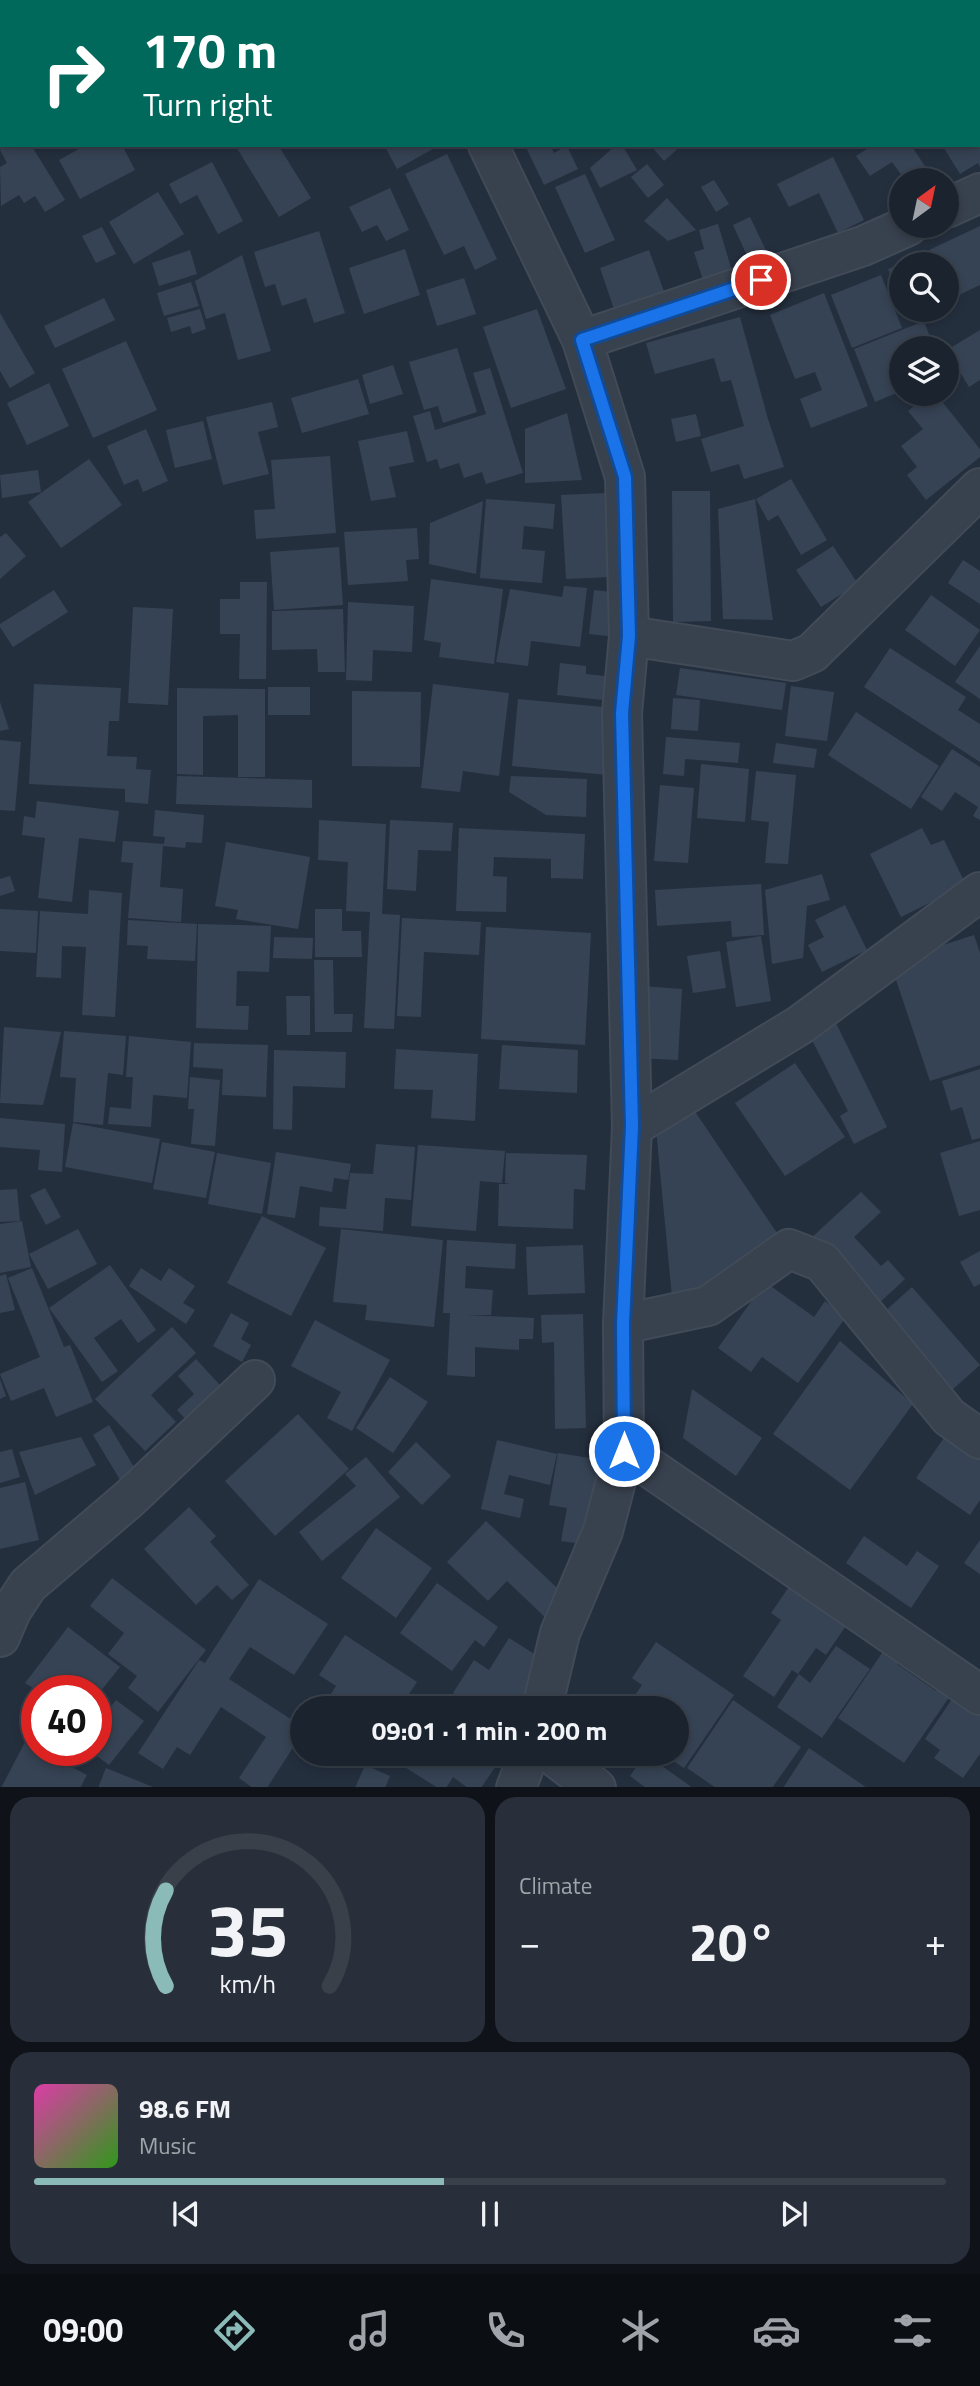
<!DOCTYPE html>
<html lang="en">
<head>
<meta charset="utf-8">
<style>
	:root { --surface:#1b232e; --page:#282f3a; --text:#f1f3f6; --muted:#a0a4aa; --line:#39404a; --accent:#8bbbb9 }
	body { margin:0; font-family:"Titillium Web",sans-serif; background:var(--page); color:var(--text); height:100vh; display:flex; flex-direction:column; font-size:26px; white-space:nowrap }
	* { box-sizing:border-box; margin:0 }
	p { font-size:23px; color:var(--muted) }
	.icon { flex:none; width:38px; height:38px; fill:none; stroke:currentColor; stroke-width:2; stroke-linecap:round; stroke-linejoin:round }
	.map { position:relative; height:1787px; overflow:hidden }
	.drawer { display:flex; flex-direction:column; gap:10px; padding:10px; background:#0f1319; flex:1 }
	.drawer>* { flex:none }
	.guide { position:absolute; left:0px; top:0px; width:980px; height:147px; box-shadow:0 4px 10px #0003,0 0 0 2px var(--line); background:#00695c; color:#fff; overflow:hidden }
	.needle { width:46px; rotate:33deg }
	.tools { position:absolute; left:889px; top:168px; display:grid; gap:14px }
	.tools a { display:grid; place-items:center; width:70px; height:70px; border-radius:50%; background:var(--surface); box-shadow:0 4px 10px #0003,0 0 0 2px var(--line); font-size:35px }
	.speed { position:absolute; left:21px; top:1675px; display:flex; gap:14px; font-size:35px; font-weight:700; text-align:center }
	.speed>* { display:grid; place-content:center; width:91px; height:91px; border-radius:50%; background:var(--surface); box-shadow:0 4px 10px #0003,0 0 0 2px var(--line); line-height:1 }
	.speed .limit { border:10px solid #d22; background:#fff; color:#111 }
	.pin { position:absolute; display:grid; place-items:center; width:60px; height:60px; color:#fff; margin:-30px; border:4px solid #fff; border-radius:50%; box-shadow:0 2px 7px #0007 }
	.me { position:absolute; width:77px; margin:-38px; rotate:0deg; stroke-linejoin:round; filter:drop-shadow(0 0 5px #0008) }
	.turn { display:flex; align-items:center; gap:24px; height:147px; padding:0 28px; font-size:32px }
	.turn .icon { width:91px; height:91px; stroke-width:2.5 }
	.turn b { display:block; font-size:49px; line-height:60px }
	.big { font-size:52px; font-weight:700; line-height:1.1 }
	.drawer .card { flex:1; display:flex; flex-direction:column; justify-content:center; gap:10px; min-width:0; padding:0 24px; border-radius:21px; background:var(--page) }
	.drawer .dial { align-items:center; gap:0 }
	.dial svg { height:182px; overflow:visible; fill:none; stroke:var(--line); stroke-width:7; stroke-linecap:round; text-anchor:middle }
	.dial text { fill:var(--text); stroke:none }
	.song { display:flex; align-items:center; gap:21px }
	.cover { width:84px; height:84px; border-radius:10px; background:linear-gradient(135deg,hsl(320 70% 55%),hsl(110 70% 35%)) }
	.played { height:7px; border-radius:4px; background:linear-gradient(90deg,var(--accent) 45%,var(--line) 45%) }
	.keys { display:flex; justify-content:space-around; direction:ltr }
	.heat { display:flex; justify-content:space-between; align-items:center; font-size:38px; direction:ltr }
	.drawer .tiles { flex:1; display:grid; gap:10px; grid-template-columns:1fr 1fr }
	.card:last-child { grid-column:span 2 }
	.trip { position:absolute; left:290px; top:1696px; width:399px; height:70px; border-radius:35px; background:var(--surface); box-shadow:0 4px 10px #0003,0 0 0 2px var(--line); font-weight:700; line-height:70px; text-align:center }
	.tabs { display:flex; height:112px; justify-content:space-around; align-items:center; background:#0b0e12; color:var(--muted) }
	.tabs .icon { width:49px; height:49px }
	.tabs .current { color:var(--accent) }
	.tabs b { font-size:32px; color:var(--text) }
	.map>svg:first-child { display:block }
</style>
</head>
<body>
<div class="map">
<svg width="980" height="1788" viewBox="0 0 980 1788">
	<rect width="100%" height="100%" fill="#242f3e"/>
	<!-- building -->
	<path fill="#364354" d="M7,145H31L65,200L45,212L35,196L24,203L19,195L1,206L0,167L7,163L0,150Z
		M86,145H122L135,170L80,199L59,160Z
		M235,145H278L311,198L279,217Z
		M384,145H440L397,169Z
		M525,145H550L554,153L567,146L578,169L544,185Z
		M616,145H622L637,170L600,188L590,168Z
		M650,145H682L664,161Z
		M873,145H911L934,180H905L892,162L870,176L856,156Z
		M942,145H980V167L978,163L960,174Z
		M447,154L497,259L475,270L464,246L444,255L405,174Z
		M833,157L864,220L838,233L819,193L789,207L777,184Z
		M212,162L243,221L218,234L197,195L180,204L169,184Z
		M647,164L664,185L648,198L631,177Z
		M585,174L615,240L585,253L555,187Z
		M714,180L729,204L716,212L701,187Z
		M390,188L409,230L386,241L377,225L362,232L349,207Z
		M158,192L184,234L134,264L109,222Z
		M667,198L696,230L668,241L644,221Z
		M750,217L773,265L755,273L733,225Z
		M718,224L732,271L703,280L694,252L704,249L699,230Z
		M980,226V285L953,298L947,286V264H936L929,250Z
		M102,227L116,254L96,263L82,236Z
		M319,231L345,313L314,323L306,298L282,306L275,284L265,287L254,252Z
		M405,249L420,295L364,314L349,268Z
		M190,250L197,274L159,286L152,263Z
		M649,250L665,294L615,312L600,268Z
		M242,255L271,351L238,360L225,313L206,319L195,281Z
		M917,257L920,264H901V300L888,269Z
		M881,275L902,328L852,348L831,295Z
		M464,278L476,314L437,326L426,290Z
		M191,282L199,306L164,316L157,293Z
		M824,293L868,406L811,428L800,399L822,390L815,372L795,379L770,315Z
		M104,298L115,320L55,348L44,326Z
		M200,309L206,329L192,334L190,326L171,332L167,318Z
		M537,309L566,389L511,408L483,327Z
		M0,313L35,373L10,388L0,371Z
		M740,317L768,419L784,467L744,479L739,464L711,472L701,439L744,426L731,380L721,382L714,358L655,374L646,343Z
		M924,321L934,348H901V391L875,402L854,349Z
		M980,330V380L969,387L947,350Z
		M126,341L157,410L93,438L62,369Z
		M457,348L477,412L443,423L438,406L424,410L409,362Z
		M393,365L403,394L370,404L362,375Z
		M490,368L523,473L486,484L482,472L464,478L459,463L440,469L437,459L427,462L413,416L430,411L435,430L486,414L473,373Z
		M358,379L369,414L302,433L291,398Z
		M49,383L69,426L27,445L7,403Z
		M929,394H936L980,449V457L926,500L907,475L917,467L901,446L923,429L908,411Z
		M272,402L278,427L258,432L269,474L223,485L206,417Z
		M567,413L582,480L525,483V429Z
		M696,414L701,436L676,442L671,419Z
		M203,421L212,459L175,468L166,430Z
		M146,429L168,481L143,492L138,479L124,485L107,446Z
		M407,431L414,462L389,467L396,497L371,501L358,441Z
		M330,456L336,533L256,539L254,510L275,509L271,460Z
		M89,459L122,505L61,548L28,502Z
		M38,470L41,492L2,498L0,475Z
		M791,479L827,540L801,555L778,515L768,521L756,499Z
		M672,491H710L711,621L673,622Z
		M606,493L611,577L566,579L561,495Z
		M486,499L555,504L553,529L524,526L522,549L545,551L542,583L480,578Z
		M755,499L773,620L723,619L718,509Z
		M483,501L476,574L429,564L430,523Z
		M417,528L419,559L406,560L408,581L348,585L344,532Z
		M6,533L26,556L0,579V537Z
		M833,546L858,584L821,607L796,570Z
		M339,547L343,605L274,610L270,552Z
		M963,560L980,571V604L948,583Z
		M431,579L503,589L494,664L439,657L441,643L424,640Z
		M240,582H267L266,679H239L240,634H220V599H240Z
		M564,586L587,588L580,647L531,641L528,666L496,662L510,589L562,597Z
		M54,590L68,612L13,647L0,627V624Z
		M594,590L621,593L616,637L589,634Z
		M931,595L980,630L955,666L905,630Z
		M348,602L414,606L412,652L373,650L372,681L346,680Z
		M133,607L173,609L168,705L128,703Z
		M343,609L345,672H318L317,649L272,650V611Z
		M980,646V699L955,682Z
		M890,648L966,697L958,710L980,724V762L864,687Z
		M560,663L586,666V674L614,677L612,701L557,695Z
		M680,668L786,683L782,710L676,695Z
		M34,684L121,688L119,721H109L107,756L137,757L136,769L151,770L148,804L125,802V789L29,784Z
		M433,684L509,693L499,776L463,771L460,792L421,788Z
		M791,686L834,692L827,741L785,736Z
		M268,687H310V715H268Z
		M177,688L265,689V777H238V715L203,716V775L177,774Z
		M352,691L421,692L420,767L352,766Z
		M673,698L700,700L698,731L671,729Z
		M518,699L614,708L608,775L512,766Z
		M0,702L9,729L0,731Z
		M856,712L939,766L911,809L828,755Z
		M666,737L740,743L738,763L685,759L684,776L663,774Z
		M0,740L21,742L15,811L0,810Z
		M776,743L817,749L814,768L773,763Z
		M952,749L980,767V820L973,816L978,807L955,792L942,811L921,797Z
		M701,764L749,769L745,822L697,818Z
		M756,771L796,775L788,864L765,863L769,822L751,820Z
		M177,776L312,780V808L176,804Z
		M511,776L587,779L586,817L546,815L509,792Z
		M660,785L694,788L688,863L654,861Z
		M37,801L119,811L115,842L79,838L72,902L38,898L45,838L22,835L24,816L35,818Z
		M155,810L204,815L202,843L186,842L185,848L163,846L160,887L183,889L181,922L128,918L133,863L121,862L123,841L164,844L165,837L153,836Z
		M319,820L386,824L382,914L400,915L394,1029L364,1028L370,912L346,911L348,862L318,860Z
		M390,820L453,823L451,851L418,850L416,891L387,889Z
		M459,828L585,834L583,879L551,878V859L494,857L493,876L507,877L506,912L456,911Z
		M922,828L931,845L944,840L966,885L901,917L870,854Z
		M226,842L310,857L298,929L236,919L238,910L215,906Z
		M822,874L830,900L807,906L803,958L772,964L765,890Z
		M10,876L15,891L0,896V879Z
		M761,884L764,935L732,937L731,921L657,926L655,890Z
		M89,890L122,893L115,1017L82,1015L86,947L62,946L61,978L36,977L40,911L88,914Z
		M845,905L867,950L822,972L808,945L824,937L815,920Z
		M0,909L38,911L36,953L0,951Z
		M315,909H342V931H361L362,957H315Z
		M402,918L481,922L479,955L424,952L421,1017L397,1016Z
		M128,920L197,924L195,961L147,959L148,946L127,945Z
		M198,924L271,926L269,972L237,971L236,1006H249L248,1030L196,1028Z
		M486,927L591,933L585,1045L481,1039Z
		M974,935L980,953V1065L930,1081L890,962Z
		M761,936L771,1001L736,1007L726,942Z
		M274,937L313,938L312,959L273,958Z
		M720,951L726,988L693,993L687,956Z
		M314,960H333L334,1014H353L352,1032H315Z
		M641,986L682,989L678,1060L637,1058Z
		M286,996H310V1035H287Z
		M836,1023L887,1127L854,1144L840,1116L848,1111L810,1036Z
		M4,1027L61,1032L43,1105L0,1103Z
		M64,1031L126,1036L123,1075L108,1073L103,1125L73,1122L76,1078L60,1077Z
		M129,1036L191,1042L187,1098L153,1095L151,1127L108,1124L110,1107L131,1109L133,1077H126Z
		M194,1043L268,1045L266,1097L222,1095L223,1069L193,1067Z
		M502,1045L578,1050L577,1093L499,1089Z
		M396,1049L478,1054L475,1121L431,1118L433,1090L394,1089Z
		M274,1050L346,1052L345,1088L293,1086L292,1130L273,1129Z
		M795,1063L845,1137L785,1176L735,1103Z
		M980,1069V1138L972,1140L962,1107L951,1111L942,1081Z
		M190,1077L220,1080L215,1146L191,1144L194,1109H188Z
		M692,1107L779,1236L673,1308L656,1129Z
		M0,1118L65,1124L62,1172L38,1170L40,1150L0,1147Z
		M73,1123L160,1139L152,1183L65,1167Z
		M980,1141V1210L959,1216L940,1153Z
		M162,1142L215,1152L206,1198L153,1189Z
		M376,1144L415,1147L411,1200L385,1198L383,1231L319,1226L320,1207L346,1209L350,1173L373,1174Z
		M418,1145L505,1151L502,1183L480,1181L476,1231L411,1226Z
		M276,1152L351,1164L348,1180L334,1178L332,1192L300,1186L295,1218L267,1214Z
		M217,1153L271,1163L262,1214L208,1204Z
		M506,1153L587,1155L585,1190L574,1189L573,1229L498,1226L499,1184H510L505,1183Z
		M45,1188L61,1217L46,1225L30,1195Z
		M17,1189L20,1221L0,1222V1190Z
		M861,1192L881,1212L854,1237L881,1266L888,1260L905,1279L876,1306L811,1238Z
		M262,1216L326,1248L291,1316L227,1283Z
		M22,1221L31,1267L0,1273V1224Z
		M78,1229L97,1264L48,1289L29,1254Z
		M341,1229L443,1240L434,1327L365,1320L367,1305L333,1302Z
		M447,1240L516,1244L515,1269L466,1266L465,1288L493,1290L491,1315H466L534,1318L533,1339H519V1350L475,1347V1377L447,1375L450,1313H443Z
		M583,1245L585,1293L528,1295L526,1247Z
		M980,1251V1284L974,1287L960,1262Z
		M110,1265L156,1330L138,1343L121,1319L94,1338L118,1371L102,1382L49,1308Z
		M32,1268L64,1347L70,1345L93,1402L56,1417L44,1388L11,1401L0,1374L40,1357L8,1278Z
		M141,1268L161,1281L169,1268L195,1286L183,1303L195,1310L186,1324L129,1286Z
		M6,1274L15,1310L0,1313V1276Z
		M765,1282L814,1317L825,1301L846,1317L798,1383L762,1357L751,1372L718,1348Z
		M912,1287L980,1365L951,1391L883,1313Z
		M231,1313L249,1323L241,1339L251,1345L242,1362L213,1346Z
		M583,1314L586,1428L555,1429L554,1342L542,1343L541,1315Z
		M315,1320L390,1360L352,1431L327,1418L341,1392L291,1366Z
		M172,1327L196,1353L151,1395L176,1422L145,1451L95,1399Z
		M840,1341L913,1404L850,1490L773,1434Z
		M196,1359L228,1394L193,1427L177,1410L194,1394L178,1376Z
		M390,1377L428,1402L393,1453L356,1428Z
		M0,1379L6,1396L0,1399Z
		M692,1389L762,1438L736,1476L683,1438Z
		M298,1414L349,1469L275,1536L225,1481Z
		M109,1425L138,1474L122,1483L93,1435Z
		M946,1435L980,1458V1500L970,1515L916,1478Z
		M81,1437L96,1465L35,1495L19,1452Z
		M497,1440L557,1454L550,1485L509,1475L504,1494L524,1499L520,1518L481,1509Z
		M416,1442L451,1476L422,1505L388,1472Z
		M12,1449L20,1477L0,1483V1452Z
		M558,1453L603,1460L588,1545L561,1541L567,1508L549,1505Z
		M366,1457L400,1497L322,1561L299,1532L356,1486L345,1474Z
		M25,1482L39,1540L0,1549V1488Z
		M189,1507L216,1536L210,1542L249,1585L232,1600L217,1585L196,1605L144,1549Z
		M486,1521L569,1599L548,1620L507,1581L488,1601L447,1562Z
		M376,1528L432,1568L396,1618L341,1578Z
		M864,1536L907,1566L917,1551L939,1566L911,1608L846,1563Z
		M980,1540V1574L964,1563Z
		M112,1578L206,1650L158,1712L128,1688L137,1676L108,1654L124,1633L90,1606Z
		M795,1578L852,1617L826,1655L816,1648L798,1674L792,1670L774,1697L743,1676L781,1620L771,1613Z
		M259,1579L328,1624L294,1675L250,1647L229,1679L303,1727V1732L267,1788H253L239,1778L266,1737L221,1707L190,1755L177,1747L163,1769L138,1753L199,1660L205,1663Z
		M437,1583L498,1627L484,1647L475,1640L452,1671L400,1633Z
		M68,1627L120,1667L96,1697V1690H36L25,1683Z
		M345,1635L417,1682L400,1708L390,1704L387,1708H322L336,1686L319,1675Z
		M509,1638L547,1662L518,1708H478L453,1693L474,1660L489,1670Z
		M656,1642L734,1695L684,1768L663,1754H677V1708H626L642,1685L632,1678Z
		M836,1646L870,1669L822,1738L777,1707L799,1674L810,1683Z
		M886,1647L901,1658L897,1664L936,1691L941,1686L952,1693L904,1763L838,1718Z
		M954,1696L980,1714V1754L963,1778L934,1758L940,1750L925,1739Z
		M419,1698L435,1708H412Z
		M116,1700L144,1721L109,1765L89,1750H96V1726Z
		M733,1700L801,1747L772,1788H716L687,1768Z
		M25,1742L87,1775L80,1788H1Z
		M809,1748L867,1788H783Z
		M384,1754H504L481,1788H468L453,1777L446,1788H438Z
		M645,1754L693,1788H646L630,1776Z
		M365,1765L390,1776L385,1788H355Z
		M106,1768L153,1787V1788H98Z"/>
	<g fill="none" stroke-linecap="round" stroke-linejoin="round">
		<!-- minor casing -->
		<g stroke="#414a57" stroke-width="42">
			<path id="minor" d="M591,2L594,0
				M947,208L980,193
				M582,340L863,246L908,226
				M629,636L793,661L812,653L980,488
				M632,1127L800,1025L980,892
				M623,1324L708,1306L789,1249L822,1262L949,1417L980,1439
				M624,1450L980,1695
				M0,1637L11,1611L28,1585L129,1499L255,1380
				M551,1754L596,1788"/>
		</g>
		<!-- tertiary casing -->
		<g stroke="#414a57" stroke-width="42">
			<path id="tertiary" d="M422,0V2
				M488,145L582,340L625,477L629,636L622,713L632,1127L623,1324L624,1450L603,1531L560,1633L542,1708
				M516,1788L529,1754"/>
		</g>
		<!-- minor -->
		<use href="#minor" stroke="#38414e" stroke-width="38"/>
		<!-- tertiary -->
		<use href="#tertiary" stroke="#38414e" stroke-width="38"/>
	</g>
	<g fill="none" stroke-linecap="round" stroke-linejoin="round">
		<!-- route casing -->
		<g stroke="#114b97" stroke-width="18">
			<path id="route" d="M624,1451L623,1324L632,1126L622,713L629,636L625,477L582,340L761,280"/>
		</g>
		<!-- route -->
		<use href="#route" stroke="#1a73e8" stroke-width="12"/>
	</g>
</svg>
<div class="tools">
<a><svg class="needle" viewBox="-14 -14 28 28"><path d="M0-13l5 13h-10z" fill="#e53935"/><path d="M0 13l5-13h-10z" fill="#a0a4aa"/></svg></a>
<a><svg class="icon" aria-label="search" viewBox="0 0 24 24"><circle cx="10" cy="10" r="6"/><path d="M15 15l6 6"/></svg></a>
<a><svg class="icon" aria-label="layers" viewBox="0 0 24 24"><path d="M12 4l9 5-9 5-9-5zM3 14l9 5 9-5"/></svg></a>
</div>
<div class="speed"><div class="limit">40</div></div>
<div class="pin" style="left:761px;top:280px;background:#d93025"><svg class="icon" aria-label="arrive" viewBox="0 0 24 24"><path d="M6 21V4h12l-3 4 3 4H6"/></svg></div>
<svg class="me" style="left:624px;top:1451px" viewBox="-20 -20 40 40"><circle r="17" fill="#1a73e8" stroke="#fff" stroke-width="3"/><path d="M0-11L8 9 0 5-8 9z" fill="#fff"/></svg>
<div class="trip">09:01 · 1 min · 200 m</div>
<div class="guide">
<div class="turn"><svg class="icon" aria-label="right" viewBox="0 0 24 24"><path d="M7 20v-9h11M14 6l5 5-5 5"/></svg><div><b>170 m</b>Turn right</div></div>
</div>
</div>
<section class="drawer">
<div class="tiles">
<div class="card dial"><svg viewBox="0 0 100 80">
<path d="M14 69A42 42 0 1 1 86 69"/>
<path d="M14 69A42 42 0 0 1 14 27" stroke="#8bbbb9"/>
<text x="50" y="56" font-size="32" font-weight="700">35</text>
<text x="50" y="72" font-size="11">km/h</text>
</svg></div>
<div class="card"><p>Climate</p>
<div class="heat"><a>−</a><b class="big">20°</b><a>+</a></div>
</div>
<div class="card">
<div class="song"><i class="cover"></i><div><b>98.6 FM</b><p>Music</p></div></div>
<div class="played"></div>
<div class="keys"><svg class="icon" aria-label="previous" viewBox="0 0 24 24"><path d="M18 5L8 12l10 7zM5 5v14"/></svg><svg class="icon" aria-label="pause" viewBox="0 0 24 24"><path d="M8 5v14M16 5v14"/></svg><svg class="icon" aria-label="next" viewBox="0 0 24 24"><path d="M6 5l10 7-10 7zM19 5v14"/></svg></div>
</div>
</div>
</section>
<nav class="tabs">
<b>09:00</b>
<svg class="icon current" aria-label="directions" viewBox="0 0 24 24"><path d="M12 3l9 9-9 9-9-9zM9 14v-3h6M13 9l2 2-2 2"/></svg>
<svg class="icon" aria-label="music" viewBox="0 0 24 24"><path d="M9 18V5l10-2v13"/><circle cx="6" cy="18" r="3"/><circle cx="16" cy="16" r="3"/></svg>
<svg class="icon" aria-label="phone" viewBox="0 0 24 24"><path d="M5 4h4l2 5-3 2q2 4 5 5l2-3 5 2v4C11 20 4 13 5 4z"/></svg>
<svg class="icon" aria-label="climate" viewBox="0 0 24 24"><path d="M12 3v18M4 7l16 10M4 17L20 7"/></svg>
<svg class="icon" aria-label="car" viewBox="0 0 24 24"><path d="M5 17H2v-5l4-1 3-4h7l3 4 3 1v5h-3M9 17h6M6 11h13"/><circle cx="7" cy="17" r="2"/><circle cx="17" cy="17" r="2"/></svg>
<svg class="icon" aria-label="filters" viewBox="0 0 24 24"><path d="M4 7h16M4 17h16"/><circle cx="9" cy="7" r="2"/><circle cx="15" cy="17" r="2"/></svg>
</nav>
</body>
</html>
